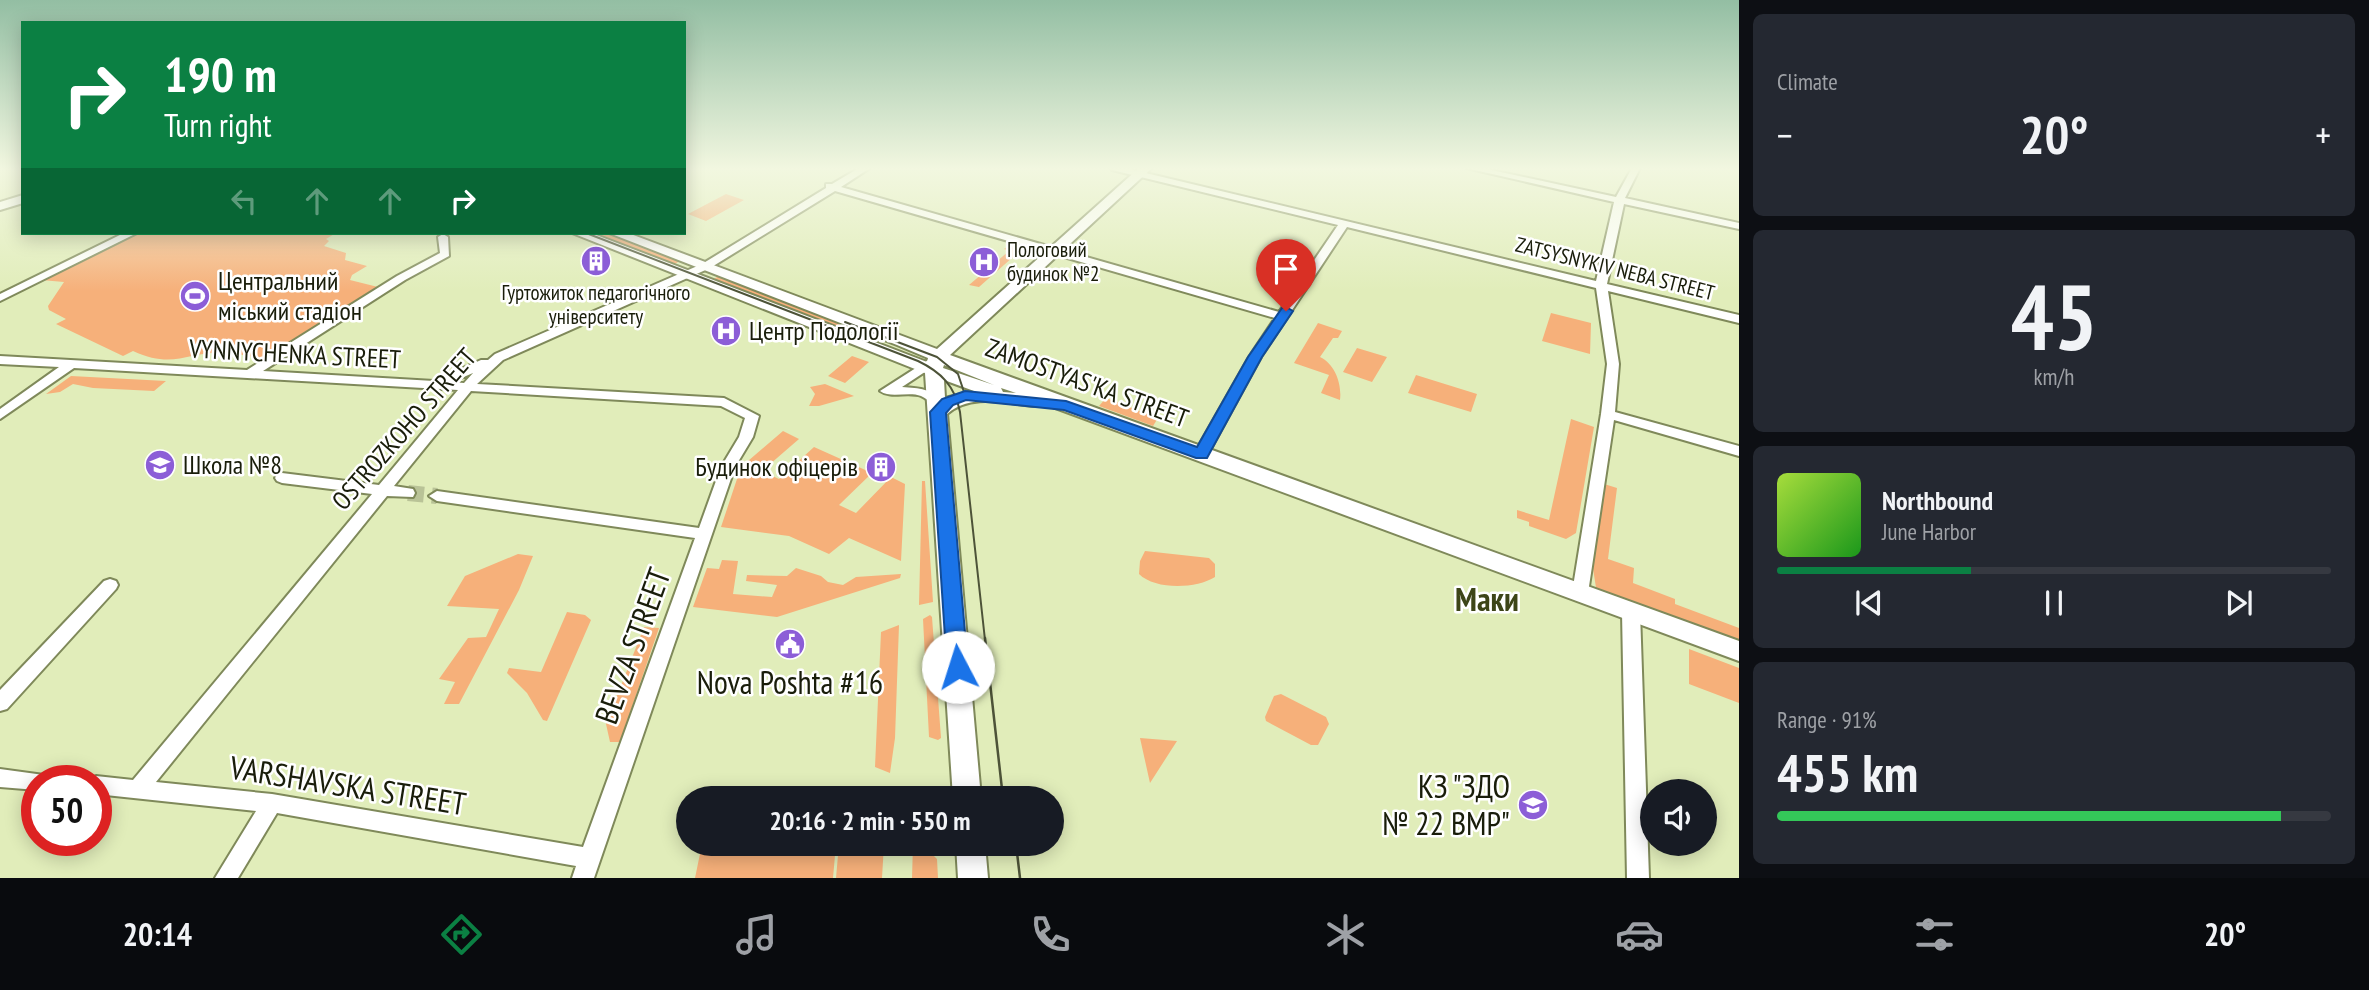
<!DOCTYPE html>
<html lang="en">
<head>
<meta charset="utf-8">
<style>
	:root { --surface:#171b24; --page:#242831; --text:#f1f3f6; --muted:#9ea1a6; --line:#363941; --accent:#0b8043 }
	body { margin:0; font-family:"PT Sans Narrow",sans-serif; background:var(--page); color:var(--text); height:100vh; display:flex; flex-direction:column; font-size:26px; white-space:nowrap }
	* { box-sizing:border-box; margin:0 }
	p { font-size:23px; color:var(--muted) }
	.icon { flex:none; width:38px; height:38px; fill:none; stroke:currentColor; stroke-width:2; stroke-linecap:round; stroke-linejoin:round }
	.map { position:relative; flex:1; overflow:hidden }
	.sheet { display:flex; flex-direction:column; gap:14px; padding:14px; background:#0d0f14; width:630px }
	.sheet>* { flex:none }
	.guide { position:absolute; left:21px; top:21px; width:665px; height:214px; border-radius:0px; box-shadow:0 4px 18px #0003; background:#0b8043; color:#fff; overflow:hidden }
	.buttons { position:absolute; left:1640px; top:779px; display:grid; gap:14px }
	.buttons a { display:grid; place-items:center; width:77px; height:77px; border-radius:50%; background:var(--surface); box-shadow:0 4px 18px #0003; font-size:35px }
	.speed { position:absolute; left:21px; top:765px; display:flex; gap:14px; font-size:35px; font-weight:700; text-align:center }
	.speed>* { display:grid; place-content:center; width:91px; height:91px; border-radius:50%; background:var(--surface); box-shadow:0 4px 18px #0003; line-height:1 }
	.speed .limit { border:10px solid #d22; background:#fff; color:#111 }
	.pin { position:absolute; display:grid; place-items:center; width:60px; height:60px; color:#fff; margin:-72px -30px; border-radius:50% 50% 50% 0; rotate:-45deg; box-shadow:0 0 7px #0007 }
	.pin .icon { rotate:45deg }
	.me { position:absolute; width:77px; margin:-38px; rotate:355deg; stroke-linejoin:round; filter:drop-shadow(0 0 5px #0008) }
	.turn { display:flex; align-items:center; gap:24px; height:147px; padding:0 28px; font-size:32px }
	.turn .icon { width:91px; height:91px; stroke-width:2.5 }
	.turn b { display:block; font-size:49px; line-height:60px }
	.lanes { display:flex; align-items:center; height:66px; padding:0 28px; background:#0003; justify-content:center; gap:35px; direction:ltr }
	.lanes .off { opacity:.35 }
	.big { font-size:52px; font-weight:700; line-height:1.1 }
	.sheet .tile { flex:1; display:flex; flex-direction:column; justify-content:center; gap:10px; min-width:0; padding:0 24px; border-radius:10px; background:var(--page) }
	.sheet .dial { align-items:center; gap:0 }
	.dial b { font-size:91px; line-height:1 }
	.song { display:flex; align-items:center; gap:21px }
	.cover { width:84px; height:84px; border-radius:10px; background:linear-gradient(135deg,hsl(80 70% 55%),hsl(120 70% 35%)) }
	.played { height:7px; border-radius:4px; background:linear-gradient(90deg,var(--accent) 35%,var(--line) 35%) }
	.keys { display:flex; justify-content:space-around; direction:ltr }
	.heat { display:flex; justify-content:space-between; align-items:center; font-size:38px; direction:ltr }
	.charge { height:10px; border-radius:5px; background:linear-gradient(90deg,#34c759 91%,var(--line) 0) }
	.trip { position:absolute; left:676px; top:786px; width:388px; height:70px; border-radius:35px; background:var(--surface); box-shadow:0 4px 18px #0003; font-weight:700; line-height:70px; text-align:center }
	.dock { display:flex; height:112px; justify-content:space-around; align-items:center; background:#090b0e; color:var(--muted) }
	.dock .icon { width:49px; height:49px }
	.dock .selected { color:var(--accent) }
	.dock b { font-size:32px; color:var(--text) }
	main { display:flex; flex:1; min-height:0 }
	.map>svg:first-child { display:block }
</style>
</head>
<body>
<main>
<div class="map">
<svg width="1739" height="878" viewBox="0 0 1739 878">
	<rect width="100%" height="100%" fill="#e1edba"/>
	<!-- green -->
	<path fill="#f6b07a" d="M726,194L744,200L706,221L688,214Z
		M136,233H336L326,239L329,241L324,246L346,253L345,260L367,266L352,275L350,280L382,288L269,360C255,358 240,353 225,353C188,351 174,370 133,351L123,356L56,324L66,319L49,310L48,306L64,282L41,280Z
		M589,233H606L680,261L673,265Z
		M1008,246L1021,250L979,287L969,285L1009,251L1004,249Z
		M719,276L866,332L859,337L712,280Z
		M1551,313L1591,323L1590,354L1542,341Z
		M1318,323L1342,331L1338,338H1333L1320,357C1335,364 1342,384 1340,400L1321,393L1329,375L1294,363Z
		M1357,348L1387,357L1372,382L1343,372Z
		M852,356L869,362L845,383L828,376Z
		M1416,375L1477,394L1471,412L1408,393Z
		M71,376L166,381L154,391L93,388L73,384L60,392L46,394Z
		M825,384L854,396L819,406H809L815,394L810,387Z
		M1106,398L1158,418L1153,426L1099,406Z
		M1571,419L1594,427L1576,533L1566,539L1529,526V522L1517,518V510L1549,520Z
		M783,431L799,439L762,471L779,479L814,447L872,473L839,505L856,513L891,477L905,484L901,561L849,538L829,554L789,536L721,527L741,467Z
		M922,481H925L933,602L919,605Z
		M1601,483L1617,488L1608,559L1634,568L1633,583L1675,599V604L1739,628V648L1597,594L1592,562Z
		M1145,551L1209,558L1215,564V577C1196,589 1155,590 1139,574L1140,561Z
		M518,554L533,556L519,590L459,704H444L455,682L439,679L468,638L486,637L499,609L447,606L465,576Z
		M722,560L738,561L733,594L772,597L777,585L746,581L747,575L787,576L796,568L821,576L828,582L843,585L856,577L901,574L900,578L777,617L693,607L707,568L719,569Z
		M567,612L585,615L591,620L547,721L543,720L527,693L507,673L509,668L541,672Z
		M930,615L932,617L941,738L938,740L929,737L923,619Z
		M899,625L895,738L890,773L875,767L881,632Z
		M644,627L659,628L620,742H610L606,724Z
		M1689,649L1739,668V703L1689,684Z
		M1281,694L1326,717L1329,724L1318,745H1311L1266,721L1265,717L1274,696Z
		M1140,738L1177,741L1150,783Z
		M702,844H836L833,878H695Z
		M839,844H884L882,878H836Z
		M913,844H922L937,859L938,878H912Z"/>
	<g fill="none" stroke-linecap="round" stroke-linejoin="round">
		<!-- minor-tunnel -->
		<path stroke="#b9c397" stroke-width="16" stroke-dasharray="16 8" stroke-linecap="butt" d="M408,493L437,496"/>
		<!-- minor casing -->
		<g stroke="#7f895a" stroke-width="4">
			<path id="minor" d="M859,168H870L841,187L1279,312L1338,225L1112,170L1111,168H1125L1596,281L1614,202L1466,168H1482L1616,197L1632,168H1640L1625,198L1739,223V229L1624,204L1607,284L1739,315V323L1608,291L1619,364L1615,412L1739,446V456L1614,420L1588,593L1586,597L1580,599L1574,597L1572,593L1601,414L1607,364L1596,288L1347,227L1261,357L1208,454L1201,459L1194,454L1249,357L1275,318L835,191L710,268L503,360L477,384L724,398L759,416L753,437L735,467L594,878H572L576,866L277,813L238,878H215L256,811L96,794V780H88L89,779L96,776L133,780L372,494L282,483L277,481L275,478L277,475L282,473L379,485L458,390L74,368L0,419V409L59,367L0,364V356L247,370L397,276L440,253L438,237L443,234L448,237L449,256L405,280L263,371L434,381L481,360H488L495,354L702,264L826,188V184H832ZM473,373L464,383L452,382ZM471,391L721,406L745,418L739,437L721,467L699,528L437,491L429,496L437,501L695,538L583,847L272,794L156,782L387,496L413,497L415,493L413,489L394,486Z
				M124,233H137L0,301V294Z
				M933,357L939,361L937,364L902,387C920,388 931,389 944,402L942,405C931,406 930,400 921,396C908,391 891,399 880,391Z
				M110,579L116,581L118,585L116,589L7,709L0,711V690L104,581Z
				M1631,605L1637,607L1640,612L1649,878H1627L1622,612L1625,607Z
				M0,769L44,775L47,780H37V790L0,787Z"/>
		</g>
		<!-- secondary casing -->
		<g stroke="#7f895a" stroke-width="4">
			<path id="secondary" d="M1139,168H1152L950,355L1739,641V661L1042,403L1034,406C1004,403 971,393 947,414L981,798H953L925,373L572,233H591L927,362L928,358L897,345L609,233H628L937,349ZM944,365L994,385L943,368ZM944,380L974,391L945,398ZM1001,388L1016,393L1003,392Z
				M23,195V203L0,210V202Z
				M956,844H985L988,878H958Z"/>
		</g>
		<!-- minor -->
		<use href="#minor" fill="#fff" fill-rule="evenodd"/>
		<!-- secondary -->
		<use href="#secondary" fill="#fff" fill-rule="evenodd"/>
		<!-- tram-far1 -->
		<path stroke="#4d5338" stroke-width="2" d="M586,233L918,361C941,372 955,386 960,412L985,640
			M845,322L937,357L958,374L965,395"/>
		<!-- tram -->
		<path stroke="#4d5338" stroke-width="2.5" d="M985,638L1003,798
			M1016,844L1020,878"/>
	</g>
	<!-- sky -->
	<linearGradient id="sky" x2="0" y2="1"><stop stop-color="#93bea3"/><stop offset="0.58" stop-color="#f2f7e0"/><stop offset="1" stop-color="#f2f7e0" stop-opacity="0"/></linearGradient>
	<rect width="1739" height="291" fill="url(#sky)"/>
	<!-- route -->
	<path fill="#1a73e8" stroke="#114b97" stroke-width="2" d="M1286,307L1293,311L1262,357L1207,458H1196L1064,410L966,400L953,405L946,413L968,667L965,673L958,676L950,673L947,667L930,412L942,399L965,391L1066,401L1197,447L1248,357L1282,308Z"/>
	<!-- icons -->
	<defs>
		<g id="building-disc" transform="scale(1.575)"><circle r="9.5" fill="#8c5ed7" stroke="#fff"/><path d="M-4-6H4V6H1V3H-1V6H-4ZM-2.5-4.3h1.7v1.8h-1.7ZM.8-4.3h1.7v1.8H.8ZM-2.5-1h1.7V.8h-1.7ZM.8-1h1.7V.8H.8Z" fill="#fff"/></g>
		<g id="hospital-disc" transform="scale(1.575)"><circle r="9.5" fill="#8c5ed7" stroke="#fff"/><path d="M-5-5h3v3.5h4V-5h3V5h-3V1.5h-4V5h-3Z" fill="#fff"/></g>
		<g id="stadium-disc" transform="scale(1.575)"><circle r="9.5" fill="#8c5ed7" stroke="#fff"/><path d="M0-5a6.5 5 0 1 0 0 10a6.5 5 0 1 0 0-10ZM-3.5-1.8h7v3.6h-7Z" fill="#fff"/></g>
		<g id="school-disc" transform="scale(1.575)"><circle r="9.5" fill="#8c5ed7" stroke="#fff"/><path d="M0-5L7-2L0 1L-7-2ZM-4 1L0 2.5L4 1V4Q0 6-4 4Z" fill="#fff"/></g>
		<g id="civic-disc" transform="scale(1.575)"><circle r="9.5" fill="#8c5ed7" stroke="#fff"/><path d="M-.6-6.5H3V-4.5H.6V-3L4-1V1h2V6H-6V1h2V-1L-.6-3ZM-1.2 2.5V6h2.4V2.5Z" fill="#fff"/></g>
	</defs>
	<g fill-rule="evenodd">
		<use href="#building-disc" x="596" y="261"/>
		<use href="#hospital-disc" x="984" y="262"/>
		<use href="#stadium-disc" x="195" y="296"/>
		<use href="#hospital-disc" x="726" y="331"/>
		<use href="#school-disc" x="160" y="465"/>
		<use href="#building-disc" x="881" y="467"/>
		<use href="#civic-disc" x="790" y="644"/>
		<use href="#school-disc" x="1533" y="805"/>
	</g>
	<g text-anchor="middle" stroke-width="5" stroke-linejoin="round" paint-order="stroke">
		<!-- far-poi labels -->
		<g font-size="21" fill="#191d0a" stroke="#fff" text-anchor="start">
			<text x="1007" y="257">Пологовий<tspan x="1007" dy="24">будинок №2</tspan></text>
			<text x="596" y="300" text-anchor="middle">Гуртожиток педагогічного<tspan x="596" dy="24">університету</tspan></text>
		</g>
		<!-- far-street labels -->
		<g font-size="21" fill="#191d0a" stroke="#fff">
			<text transform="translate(1615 269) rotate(14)" y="7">ZATSYSNYKIV NEBA STREET</text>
		</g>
		<!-- poi labels -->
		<g font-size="26" fill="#191d0a" stroke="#fff" text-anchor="start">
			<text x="218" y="290">Центральний<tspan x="218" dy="30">міський стадіон</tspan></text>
			<text x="749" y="340">Центр Подології</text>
			<text x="183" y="474">Школа №8</text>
			<text x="858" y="476" text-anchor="end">Будинок офіцерів</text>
		</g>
		<!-- street labels -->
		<g font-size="26" fill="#191d0a" stroke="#fff">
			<text transform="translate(295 354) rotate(3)" y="9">VYNNYCHENKA STREET</text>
			<text transform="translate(1087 383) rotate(20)" y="9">ZAMOSTYAS'KA STREET</text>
			<text transform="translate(404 429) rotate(-49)" y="9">OSTROZKOHO STREET</text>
		</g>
		<!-- near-street labels -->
		<g font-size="32" fill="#191d0a" stroke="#fff">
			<text transform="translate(633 646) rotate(-70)" y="11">BEVZA STREET</text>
			<text transform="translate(348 786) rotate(9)" y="11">VARSHAVSKA STREET</text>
		</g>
		<!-- near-poi labels -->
		<g font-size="32" fill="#191d0a" stroke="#fff">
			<text x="790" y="694">Nova Poshta #16</text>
			<text x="1510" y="798" text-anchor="end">КЗ "ЗДО<tspan x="1510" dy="37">№ 22 ВМР"</tspan></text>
		</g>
		<!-- near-neighbourhood labels -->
		<g font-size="33" font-weight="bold" fill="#3d4518" stroke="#fff">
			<text x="1487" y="611">Маки</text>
		</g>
	</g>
</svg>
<div class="buttons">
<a><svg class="icon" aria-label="sound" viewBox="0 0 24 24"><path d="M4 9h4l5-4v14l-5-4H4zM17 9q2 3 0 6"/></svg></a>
</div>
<div class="speed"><div class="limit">50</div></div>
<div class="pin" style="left:1286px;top:311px;background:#d93025"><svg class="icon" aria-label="arrive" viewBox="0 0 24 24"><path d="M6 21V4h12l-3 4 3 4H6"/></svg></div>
<svg class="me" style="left:958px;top:667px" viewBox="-20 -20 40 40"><circle r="19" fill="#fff"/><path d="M0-13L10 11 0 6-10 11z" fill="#1a73e8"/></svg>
<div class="trip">20:16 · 2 min · 550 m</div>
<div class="guide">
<div class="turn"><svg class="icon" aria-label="right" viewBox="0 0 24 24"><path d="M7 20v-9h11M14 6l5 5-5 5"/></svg><div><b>190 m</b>Turn right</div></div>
<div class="lanes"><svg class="icon off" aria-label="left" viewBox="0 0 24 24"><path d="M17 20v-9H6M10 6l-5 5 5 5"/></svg><svg class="icon off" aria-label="ahead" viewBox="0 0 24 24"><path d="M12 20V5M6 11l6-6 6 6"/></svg><svg class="icon off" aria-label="ahead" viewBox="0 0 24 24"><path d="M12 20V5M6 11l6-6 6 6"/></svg><svg class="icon" aria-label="right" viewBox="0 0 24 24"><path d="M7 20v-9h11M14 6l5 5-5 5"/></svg></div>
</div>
</div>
<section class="sheet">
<div class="tile"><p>Climate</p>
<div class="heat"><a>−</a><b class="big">20°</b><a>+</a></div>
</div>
<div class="tile dial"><b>45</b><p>km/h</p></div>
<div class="tile">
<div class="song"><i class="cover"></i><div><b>Northbound</b><p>June Harbor</p></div></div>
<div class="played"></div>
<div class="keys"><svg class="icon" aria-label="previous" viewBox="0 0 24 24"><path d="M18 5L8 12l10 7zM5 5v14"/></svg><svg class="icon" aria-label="pause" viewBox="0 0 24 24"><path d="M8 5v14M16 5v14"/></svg><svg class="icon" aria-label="next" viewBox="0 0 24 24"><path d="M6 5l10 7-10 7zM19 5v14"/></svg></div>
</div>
<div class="tile"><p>Range · 91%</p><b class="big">455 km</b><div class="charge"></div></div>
</section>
</main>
<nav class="dock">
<b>20:14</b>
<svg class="icon selected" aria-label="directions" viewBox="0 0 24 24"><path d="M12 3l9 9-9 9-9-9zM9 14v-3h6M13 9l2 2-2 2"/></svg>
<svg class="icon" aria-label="music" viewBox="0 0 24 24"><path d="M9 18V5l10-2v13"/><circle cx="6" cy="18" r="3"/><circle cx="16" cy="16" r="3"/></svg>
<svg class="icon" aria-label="phone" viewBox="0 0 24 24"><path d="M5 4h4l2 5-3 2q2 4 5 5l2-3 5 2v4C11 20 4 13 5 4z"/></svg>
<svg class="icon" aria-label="climate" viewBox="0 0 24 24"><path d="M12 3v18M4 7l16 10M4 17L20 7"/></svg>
<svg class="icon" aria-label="car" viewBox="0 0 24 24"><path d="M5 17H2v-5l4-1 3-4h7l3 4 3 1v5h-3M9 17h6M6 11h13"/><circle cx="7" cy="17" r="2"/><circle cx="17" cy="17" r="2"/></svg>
<svg class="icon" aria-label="filters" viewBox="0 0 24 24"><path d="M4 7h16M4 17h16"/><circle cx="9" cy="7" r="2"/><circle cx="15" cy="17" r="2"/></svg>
<b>20°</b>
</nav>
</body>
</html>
